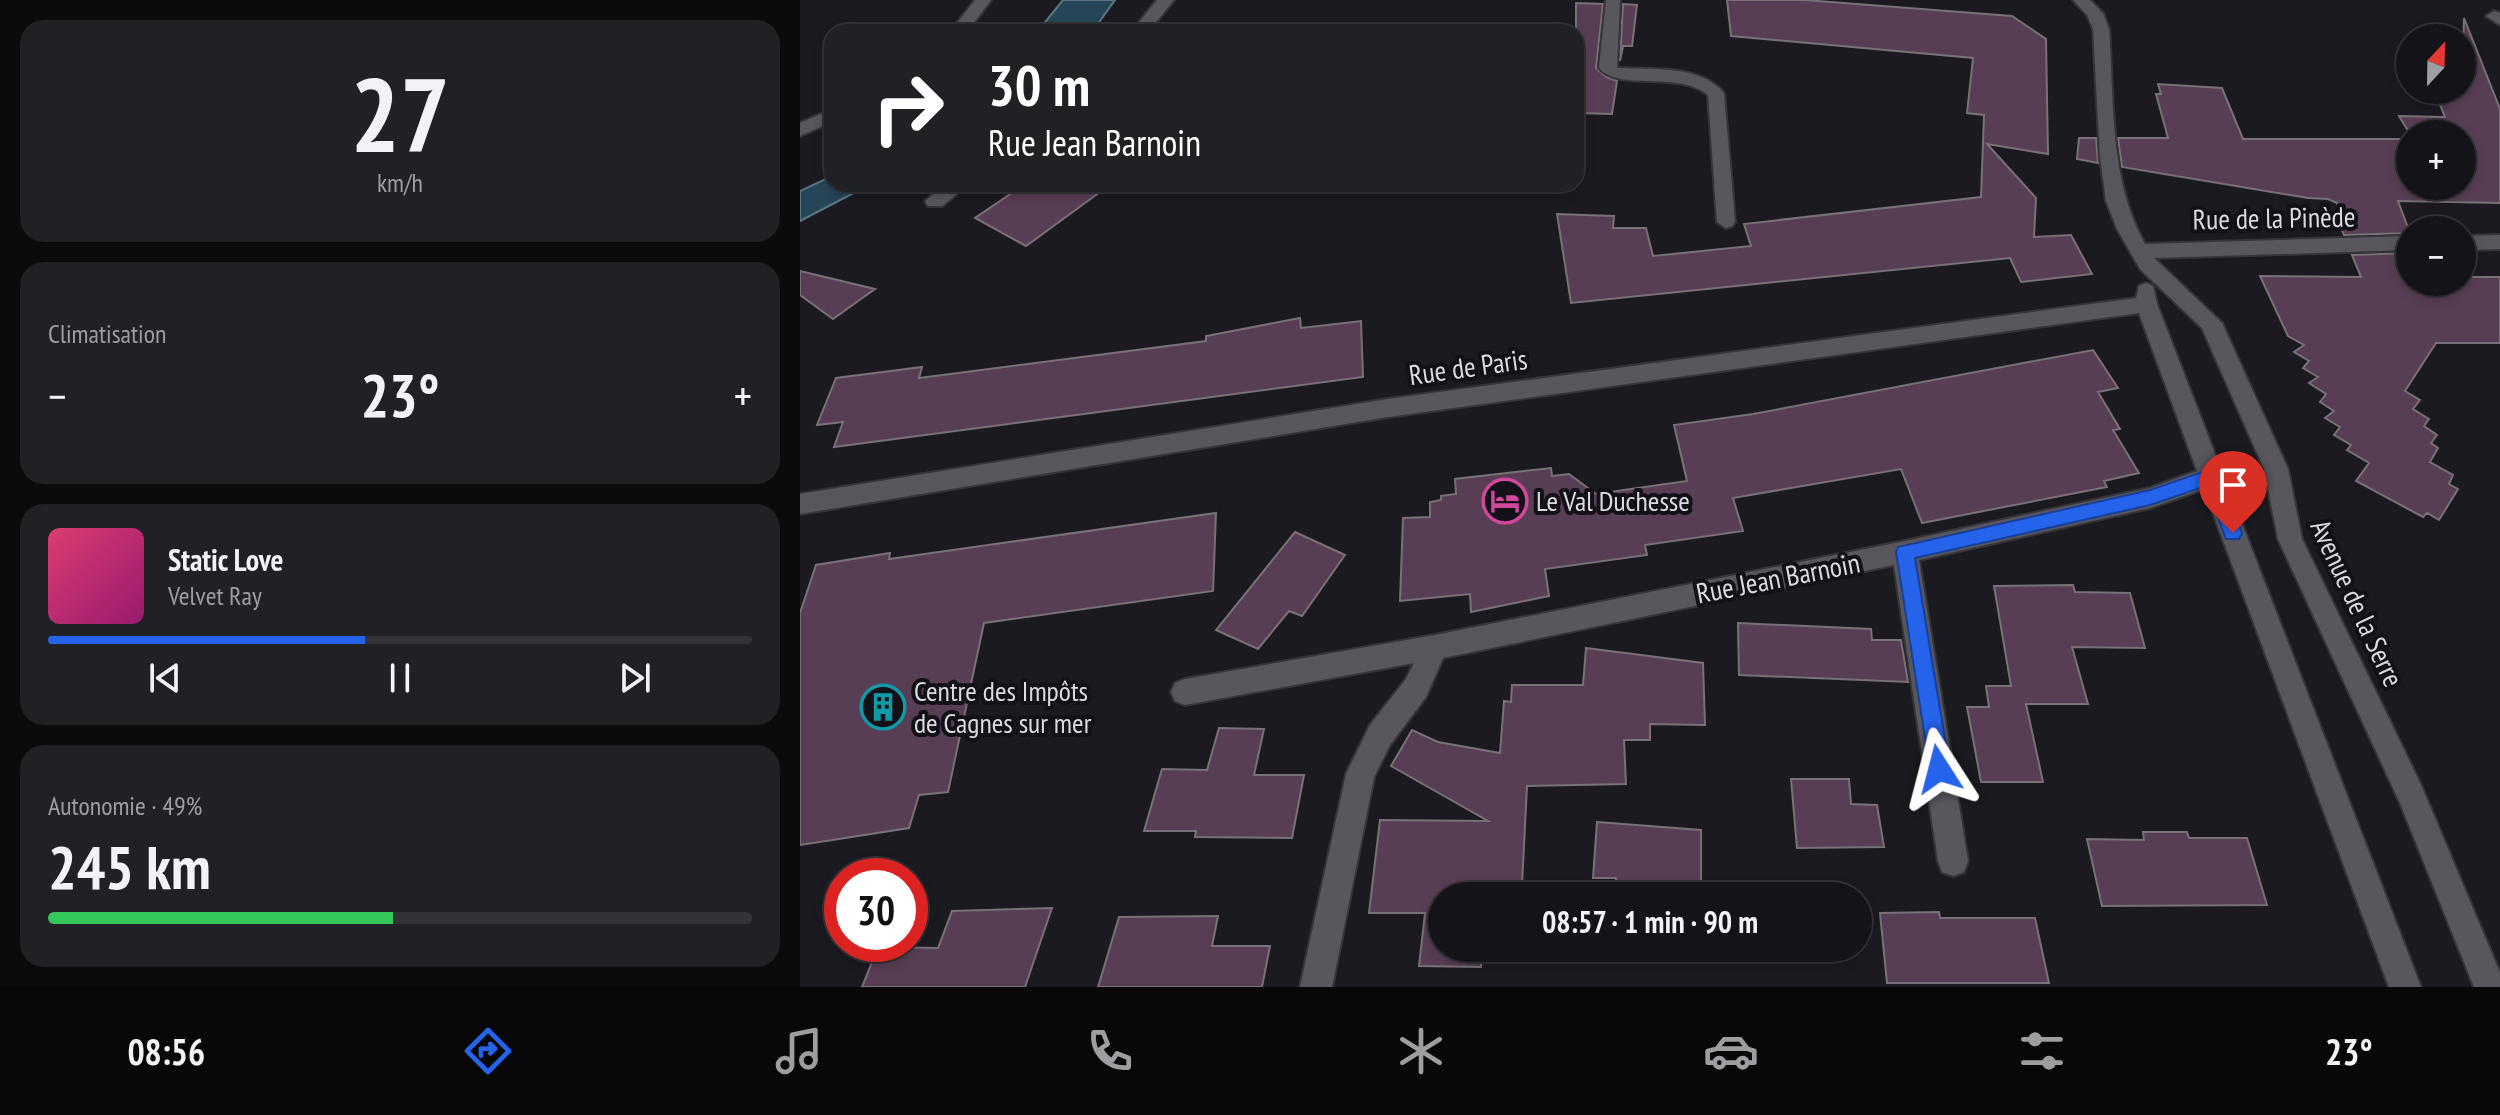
<!DOCTYPE html>
<html lang="fr">
<head>
<meta charset="utf-8">
<style>
	:root { --surface:#141418; --page:#212125; --text:#f1f3f6; --muted:#9d9ea2; --line:#333337; --accent:#2563eb }
	body { margin:0; font-family:"PT Sans Narrow",sans-serif; background:var(--page); color:var(--text); height:100vh; display:flex; flex-direction:column; font-size:30px; white-space:nowrap }
	* { box-sizing:border-box; margin:0 }
	p { font-size:26px; color:var(--muted) }
	.icon { flex:none; width:44px; height:44px; fill:none; stroke:currentColor; stroke-width:2; stroke-linecap:round; stroke-linejoin:round }
	.map { position:relative; flex:1; overflow:hidden }
	.sheet { display:flex; flex-direction:column; gap:20px; padding:20px; background:#0b0b0d; width:800px }
	.sheet>* { flex:none }
	.guide { position:absolute; left:24px; top:24px; width:760px; height:168px; border-radius:24px; box-shadow:0 4px 12px #0003,0 0 0 2px var(--line); background:#202124; color:#fff; overflow:hidden }
	.needle { width:52px; rotate:22deg }
	.controls { position:absolute; left:1596px; top:24px; display:grid; gap:16px }
	.controls a { display:grid; place-items:center; width:80px; height:80px; border-radius:50%; background:var(--surface); box-shadow:0 4px 12px #0003,0 0 0 2px var(--line); font-size:40px }
	.speed { position:absolute; left:24px; top:858px; display:flex; gap:16px; font-size:40px; font-weight:700; text-align:center }
	.speed>* { display:grid; place-content:center; width:104px; height:104px; border-radius:50%; background:var(--surface); box-shadow:0 4px 12px #0003,0 0 0 2px var(--line); line-height:1 }
	.speed .limit { border:12px solid #d22; background:#fff; color:#111 }
	.pin { position:absolute; display:grid; place-items:center; width:68px; height:68px; color:#fff; margin:-82px -34px; border-radius:50% 50% 50% 0; rotate:-45deg; box-shadow:0 0 8px #0007 }
	.pin .icon { rotate:45deg }
	.me { position:absolute; width:88px; margin:-44px; rotate:351deg; stroke-linejoin:round; filter:drop-shadow(0 0 6px #0008) }
	.turn { display:flex; align-items:center; gap:28px; height:168px; padding:0 32px; font-size:36px }
	.turn .icon { width:104px; height:104px; stroke-width:2.5 }
	.turn b { display:block; font-size:56px; line-height:68px }
	.big { font-size:60px; font-weight:700; line-height:1.1 }
	.sheet .tile { flex:1; display:flex; flex-direction:column; justify-content:center; gap:12px; min-width:0; padding:0 28px; border-radius:24px; background:var(--page) }
	.sheet .dial { align-items:center; gap:0 }
	.dial b { font-size:104px; line-height:1 }
	.song { display:flex; align-items:center; gap:24px }
	.cover { width:96px; height:96px; border-radius:12px; background:linear-gradient(135deg,hsl(340 70% 55%),hsl(320 70% 35%)) }
	.played { height:8px; border-radius:4px; background:linear-gradient(90deg,var(--accent) 45%,var(--line) 45%) }
	.keys { display:flex; justify-content:space-around; direction:ltr }
	.heat { display:flex; justify-content:space-between; align-items:center; font-size:44px; direction:ltr }
	.charge { height:12px; border-radius:6px; background:linear-gradient(90deg,#34c759 49%,var(--line) 0) }
	.trip { position:absolute; left:628px; top:882px; width:444px; height:80px; border-radius:40px; background:var(--surface); box-shadow:0 4px 12px #0003,0 0 0 2px var(--line); font-weight:700; line-height:80px; text-align:center }
	.menu { display:flex; height:128px; justify-content:space-around; align-items:center; background:#08080a; color:var(--muted) }
	.menu .icon { width:56px; height:56px }
	.menu .active { color:var(--accent) }
	.menu b { font-size:36px; color:var(--text) }
	main { display:flex; flex:1; min-height:0 }
	.map>svg:first-child { display:block }
</style>
</head>
<body>
<main>
<section class="sheet">
<div class="tile dial"><b>27</b><p>km/h</p></div>
<div class="tile"><p>Climatisation</p>
<div class="heat"><a>−</a><b class="big">23°</b><a>+</a></div>
</div>
<div class="tile">
<div class="song"><i class="cover"></i><div><b>Static Love</b><p>Velvet Ray</p></div></div>
<div class="played"></div>
<div class="keys"><svg class="icon" aria-label="previous" viewBox="0 0 24 24"><path d="M18 5L8 12l10 7zM5 5v14"/></svg><svg class="icon" aria-label="pause" viewBox="0 0 24 24"><path d="M8 5v14M16 5v14"/></svg><svg class="icon" aria-label="next" viewBox="0 0 24 24"><path d="M6 5l10 7-10 7zM19 5v14"/></svg></div>
</div>
<div class="tile"><p>Autonomie · 49%</p><b class="big">245 km</b><div class="charge"></div></div>
</section>
<div class="map">
<svg width="1700" height="987" viewBox="0 0 1700 987">
	<rect width="100%" height="100%" fill="#1b1a20"/>
	<!-- water -->
	<path fill="#254658" stroke="#5c7380" stroke-width="2" d="M263,0H315L292,32H237Z
		M32,176V184H71L0,221V191Z"/>
	<!-- building -->
	<path fill="#583e54" stroke="#787177" stroke-width="2" d="M927,0H1005L1212,16L1246,39L1248,154L1187,144L1236,198L1234,237L1271,235L1292,274L1221,282L1210,258L771,303L757,214L814,216L813,228H846L853,256L951,246L944,224L1181,197L1184,115L1167,113L1173,58L931,36Z
		M776,3L803,4L796,68L806,77L817,81L812,114L776,113Z
		M823,4L837,5L832,46H823L820,61Z
		M1664,18L1700,109V203L1598,201L1610,233L1544,235L1537,219V203L1528,199L1508,198L1322,167L1318,138H1368L1356,94H1361L1358,84L1422,88L1443,139H1610V186H1662V134H1610L1599,116L1645,117L1634,90H1662Z
		M1279,138H1296L1298,163L1277,159Z
		M225,184H311L226,246L175,218Z
		M1610,253V282H1662V277H1700V343H1636L1605,391L1620,400L1613,409L1629,419L1624,426L1637,435L1631,443L1638,448L1630,462L1653,475L1649,484L1658,489L1639,520L1627,513L1623,517L1556,481L1569,463L1547,450L1551,445L1534,435L1540,427L1525,418L1534,411L1520,402L1526,394L1509,383L1518,377L1503,368L1509,361L1494,352L1504,345L1488,336L1460,276L1561,277L1552,255Z
		M0,271L75,289L33,319L0,295Z
		M500,318L501,328L561,321L563,377L34,447L43,422L17,425L36,378L122,367L119,378L406,341V336Z
		M1293,350L1318,388L1298,392L1320,429L1313,430L1339,473L1304,481L1307,487L1122,523L1101,469L933,498L943,531L845,545L847,555L745,569L749,596L671,612L670,594L600,601L603,518L630,517V502L641,500V496L656,494L655,479L751,468L752,476L769,474L796,494L887,481L874,425L953,414Z
		M416,513L413,591L184,623L148,792L119,795L109,828L0,845V613L16,565L90,553L89,559Z
		M495,532L545,555L502,616L489,611L458,649L416,630Z
		M1273,585L1275,592L1330,593L1345,648L1272,647L1288,704H1226L1243,782H1181L1167,707H1189L1186,686H1211L1194,586Z
		M938,623L1071,629L1072,640H1101L1108,682L939,675Z
		M786,648L903,663L905,725L850,724V740H824L826,784L727,786L722,885L686,887L685,896H642V948H682L681,967L619,966L625,913H569L580,820L688,821L591,766L612,730L638,742L700,753L704,701L711,702L712,685H783Z
		M419,728L464,729L454,775H504L492,838L395,837L396,831H344L362,769L407,770Z
		M991,779H1049L1051,804L1077,805L1084,847L997,848Z
		M797,822L901,830V884H879L878,896H815L816,878H793Z
		M1343,832H1387L1389,838H1447L1467,905L1302,906L1287,839L1344,840Z
		M252,908L225,987H62L78,947L138,948L152,911Z
		M1139,912L1140,918H1235L1249,983H1087L1080,913Z
		M418,916L412,946H470L462,987H298L319,917Z"/>
	<g fill="none" stroke-linecap="round" stroke-linejoin="round">
		<!-- lane casing -->
		<g stroke="#353539" stroke-width="4">
			<path id="lane" d="M806,0H820L817,68C851,70 900,64 924,93L935,222L932,226L926,228L917,222L908,95C878,70 819,92 799,68Z"/>
		</g>
		<!-- street casing -->
		<g stroke="#353539" stroke-width="4">
			<path id="street" d="M175,0H191L167,32H150Z
				M357,0H374L348,32H331Z
				M1273,0H1290L1303,13L1309,29C1314,100 1309,181 1345,244L1610,236V250L1354,258L1422,323L1488,469L1502,539L1621,785L1700,973V987H1674L1600,803L1478,539L1464,469L1402,328L1340,269L1317,229L1306,201L1300,157L1293,29L1287,15Z
				M1694,11L1700,13V25L1686,16Z
				M32,109V122L0,136V123Z
				M146,184H169L142,206H128L125,201Z
				M1700,235V249L1662,250V236Z
				M1346,283L1353,286L1357,304L1621,987H1589L1404,489L1350,508L1119,560L1168,861L1164,872L1153,876L1142,872L1138,861L1094,565L643,658L626,697L590,745L574,777L532,987H500L546,774L570,725L606,679L614,663L385,705L375,701L371,692L375,683L385,679L635,635L1105,541L1350,488L1397,471L1339,313L588,417L0,514V494L588,399L1336,298L1339,286Z"/>
		</g>
		<!-- lane -->
		<use href="#lane" fill="#58575e" fill-rule="evenodd"/>
		<!-- street -->
		<use href="#street" fill="#58575e" fill-rule="evenodd"/>
	</g>
	<!-- route -->
	<path fill="#2563eb" stroke="#184099" stroke-width="2" d="M1411,469L1420,476L1442,533L1439,539H1426L1406,486L1350,505L1115,558L1150,769L1146,776L1139,780L1131,776L1096,552L1098,547L1350,490Z"/>
	<!-- icons -->
	<defs>
		<g id="hotel-ring" transform="scale(2.3)"><circle r="9.5" fill="#121117" stroke="#d1479c" stroke-width="1.5"/><path d="M-6-4.5h1.5V1H6V5H4.5V3h-9V5H-6ZM-4 0a1.8 1.8 0 1 1 3.6 0ZM.5 0V-2.5h3Q6-2.5 6 0Z" fill="#d1479c"/></g>
		<g id="building-ring" transform="scale(2.3)"><circle r="9.5" fill="#121117" stroke="#0f9aa8" stroke-width="1.5"/><path d="M-4-6H4V6H1V3H-1V6H-4ZM-2.5-4.3h1.7v1.8h-1.7ZM.8-4.3h1.7v1.8H.8ZM-2.5-1h1.7V.8h-1.7ZM.8-1h1.7V.8H.8Z" fill="#0f9aa8"/></g>
	</defs>
	<g fill-rule="evenodd">
		<use href="#hotel-ring" x="705" y="501"/>
		<use href="#building-ring" x="83" y="707"/>
	</g>
	<g text-anchor="middle" stroke-width="8" stroke-linejoin="round" paint-order="stroke">
		<!-- street labels -->
		<g font-size="28" fill="#dbdbdf" stroke="#121117">
			<text transform="translate(1474 218) rotate(-1)" y="10">Rue de la Pinède</text>
			<text transform="translate(668 367) rotate(-8)" y="10">Rue de Paris</text>
			<text transform="translate(978 578) rotate(-11)" y="10">Rue Jean Barnoin</text>
			<text transform="translate(1557 603) rotate(65)" y="10">Avenue de la Serre</text>
		</g>
		<!-- poi labels -->
		<g font-size="28" fill="#dbdbdf" stroke="#121117" text-anchor="start">
			<text x="736" y="511">Le Val Duchesse</text>
			<text x="114" y="701">Centre des Impôts<tspan x="114" dy="32">de Cagnes sur mer</tspan></text>
		</g>
	</g>
</svg>
<div class="controls">
<a><svg class="needle" viewBox="-14 -14 28 28"><path d="M0-13l5 13h-10z" fill="#e53935"/><path d="M0 13l5-13h-10z" fill="#9d9ea2"/></svg></a>
<a>+</a>
<a>−</a>
</div>
<div class="speed"><div class="limit">30</div></div>
<div class="pin" style="left:1433px;top:533px;background:#d93025"><svg class="icon" aria-label="arrive" viewBox="0 0 24 24"><path d="M6 21V4h12l-3 4 3 4H6"/></svg></div>
<svg class="me" style="left:1139px;top:769px" viewBox="-20 -20 40 40"><path d="M0-17L14 15 0 8-14 15z" fill="#2563eb" stroke="#fff" stroke-width="4"/></svg>
<div class="trip">08:57 · 1 min · 90 m</div>
<div class="guide">
<div class="turn"><svg class="icon" aria-label="right" viewBox="0 0 24 24"><path d="M7 20v-9h11M14 6l5 5-5 5"/></svg><div><b>30 m</b>Rue Jean Barnoin</div></div>
</div>
</div>
</main>
<nav class="menu">
<b>08:56</b>
<svg class="icon active" aria-label="directions" viewBox="0 0 24 24"><path d="M12 3l9 9-9 9-9-9zM9 14v-3h6M13 9l2 2-2 2"/></svg>
<svg class="icon" aria-label="music" viewBox="0 0 24 24"><path d="M9 18V5l10-2v13"/><circle cx="6" cy="18" r="3"/><circle cx="16" cy="16" r="3"/></svg>
<svg class="icon" aria-label="phone" viewBox="0 0 24 24"><path d="M5 4h4l2 5-3 2q2 4 5 5l2-3 5 2v4C11 20 4 13 5 4z"/></svg>
<svg class="icon" aria-label="climate" viewBox="0 0 24 24"><path d="M12 3v18M4 7l16 10M4 17L20 7"/></svg>
<svg class="icon" aria-label="car" viewBox="0 0 24 24"><path d="M5 17H2v-5l4-1 3-4h7l3 4 3 1v5h-3M9 17h6M6 11h13"/><circle cx="7" cy="17" r="2"/><circle cx="17" cy="17" r="2"/></svg>
<svg class="icon" aria-label="filters" viewBox="0 0 24 24"><path d="M4 7h16M4 17h16"/><circle cx="9" cy="7" r="2"/><circle cx="15" cy="17" r="2"/></svg>
<b>23°</b>
</nav>
</body>
</html>
